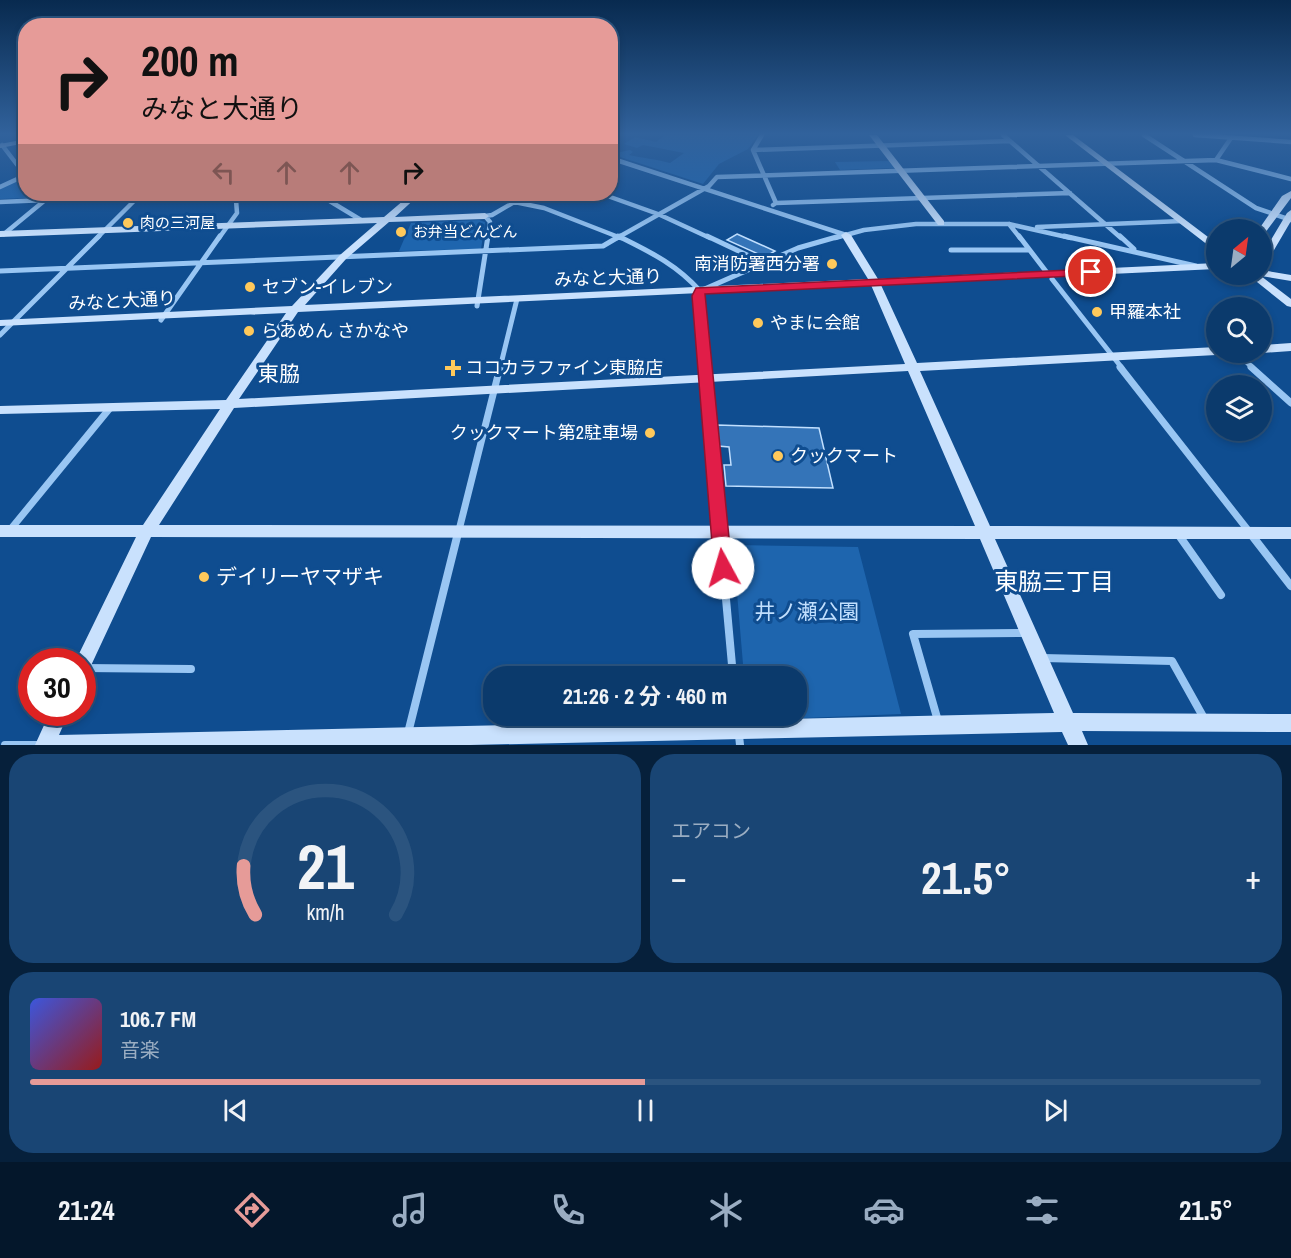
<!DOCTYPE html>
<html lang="ja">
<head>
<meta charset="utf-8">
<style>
	:root { --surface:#0b3a6c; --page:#194574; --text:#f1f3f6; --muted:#9aadc2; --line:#2b547f; --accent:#e69b98 }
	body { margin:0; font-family:"Archivo Narrow","Noto Sans JP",sans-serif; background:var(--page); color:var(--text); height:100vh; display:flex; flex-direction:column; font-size:22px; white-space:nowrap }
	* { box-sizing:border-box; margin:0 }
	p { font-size:20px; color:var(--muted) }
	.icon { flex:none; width:33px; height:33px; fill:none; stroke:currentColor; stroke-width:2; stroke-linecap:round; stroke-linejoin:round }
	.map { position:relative; height:745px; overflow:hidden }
	.side { display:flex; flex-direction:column; gap:9px; padding:9px; background:#06203b; flex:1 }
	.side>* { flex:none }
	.hud { position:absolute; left:18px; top:18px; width:600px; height:183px; border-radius:24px; box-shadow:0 3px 9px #0003,0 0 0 2px var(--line); background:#e69b98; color:#111; overflow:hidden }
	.needle { width:39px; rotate:29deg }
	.tools { position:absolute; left:1206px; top:219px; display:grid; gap:12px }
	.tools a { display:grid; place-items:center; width:66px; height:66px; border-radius:50%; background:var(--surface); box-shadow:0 3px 9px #0003,0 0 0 2px var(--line); font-size:30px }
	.speed { position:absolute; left:18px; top:648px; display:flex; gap:12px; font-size:30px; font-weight:700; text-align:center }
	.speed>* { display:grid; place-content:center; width:78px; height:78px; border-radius:50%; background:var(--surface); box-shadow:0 3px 9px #0003,0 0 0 2px var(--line); line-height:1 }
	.speed .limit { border:9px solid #d22; background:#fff; color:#111 }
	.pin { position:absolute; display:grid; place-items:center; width:51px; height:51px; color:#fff; margin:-26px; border:3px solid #fff; border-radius:50%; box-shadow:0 2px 6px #0007 }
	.me { position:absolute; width:66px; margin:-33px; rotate:354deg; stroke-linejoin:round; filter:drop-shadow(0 0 4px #0008) }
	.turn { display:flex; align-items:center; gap:21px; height:126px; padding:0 24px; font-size:27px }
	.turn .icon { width:78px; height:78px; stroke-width:2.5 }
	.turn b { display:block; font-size:42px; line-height:51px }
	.lanes { display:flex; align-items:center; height:57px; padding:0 24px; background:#0003; justify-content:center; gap:30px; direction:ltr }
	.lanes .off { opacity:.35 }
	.big { font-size:45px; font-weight:700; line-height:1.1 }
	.side .widget { flex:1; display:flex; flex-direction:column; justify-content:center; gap:9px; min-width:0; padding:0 21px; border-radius:24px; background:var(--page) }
	.side .dial { align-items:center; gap:0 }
	.dial svg { height:156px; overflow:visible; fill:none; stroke:var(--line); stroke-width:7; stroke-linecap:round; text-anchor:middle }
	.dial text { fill:var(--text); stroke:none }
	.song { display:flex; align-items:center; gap:18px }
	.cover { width:72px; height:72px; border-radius:9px; background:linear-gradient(135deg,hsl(230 70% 55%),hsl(0 70% 35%)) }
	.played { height:6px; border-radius:3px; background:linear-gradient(90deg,var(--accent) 50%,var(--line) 50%) }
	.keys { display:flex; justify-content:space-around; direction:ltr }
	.heat { display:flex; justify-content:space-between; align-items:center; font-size:33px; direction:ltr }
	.side .tiles { flex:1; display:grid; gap:9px; grid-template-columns:1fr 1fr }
	.widget:last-child { grid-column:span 2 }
	.trip { position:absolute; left:483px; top:666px; width:324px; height:60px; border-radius:24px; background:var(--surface); box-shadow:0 3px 9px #0003,0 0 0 2px var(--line); font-weight:700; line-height:60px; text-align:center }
	.tabs { display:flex; height:96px; justify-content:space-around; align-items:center; background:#04172b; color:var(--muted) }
	.tabs .icon { width:42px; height:42px }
	.tabs .selected { color:var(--accent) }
	.tabs b { font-size:27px; color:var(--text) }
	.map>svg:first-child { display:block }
</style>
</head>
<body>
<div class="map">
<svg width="1291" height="745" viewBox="0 0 1291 745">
	<rect width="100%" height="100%" fill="#0f4d90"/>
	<!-- green -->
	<path fill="#1e65ae" d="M665,135H758L748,149L719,164L703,184L611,154L630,150L633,152L629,155C642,158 656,159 670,163L684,153L643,145L637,148L624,144L635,137L656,142Z
		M891,161L895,168L840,170L835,162Z
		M25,177L26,194H136L0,199V188Z
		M479,220L485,222L481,249L399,251L411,223Z
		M733,545L858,547L901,714L755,720L751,716H796V676H744Z"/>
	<!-- building -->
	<path fill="#3474b8" stroke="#c1dffe" stroke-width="1.5" d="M737,234L775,251L765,257L727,240Z
		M717,425L819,428L833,488L726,486L724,465H731L729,447L718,446Z"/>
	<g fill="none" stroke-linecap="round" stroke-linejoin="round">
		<!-- street-far3 -->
		<path stroke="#99c6f3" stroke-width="4.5" d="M762,135L753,150L776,203L773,205
			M1003,135L1121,238
			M1144,135L1256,208L1291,220
			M1195,135L1291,142
			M2,145L25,175
			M753,150L1010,141
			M610,158L846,235
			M1216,160L1231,138
			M0,187L26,175
			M318,194L361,220
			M475,194L544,208L621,238
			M602,194L658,214L710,238
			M0,202L184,194
			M776,203L1070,193
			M1009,224L1020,238
			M1037,227L1182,221
			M4,234L44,201
			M97,238L141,194
			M219,238L237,213L236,200L228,194
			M488,238L490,222L485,216L492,215L528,194
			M617,238L709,186L717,177L1216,160L1291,179
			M835,238L864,230L916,224H1009L1071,238"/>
		<!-- street-far2 -->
		<path stroke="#99c6f3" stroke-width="5" d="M618,236C650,252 676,264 700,291L798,248L840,236
			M707,236L764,263
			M1019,236L1048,274
			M1064,236L1196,266
			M1120,236L1134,249V252
			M951,250H1029
			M0,271L603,246L620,236
			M1052,279L1122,368
			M700,291L698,296L705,368
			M477,306L488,236
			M161,320L220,236
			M0,335L99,236
			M1235,352L1253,368
			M500,368L517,299"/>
		<!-- street-far1 -->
		<path stroke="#99c6f3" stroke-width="7" d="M705,367L720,534
			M1120,367L1251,534
			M1251,367L1291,403
			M10,530L110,408
			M458,534L500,367"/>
		<!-- street -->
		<path stroke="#99c6f3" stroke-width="8" d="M720,533L733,676
			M1250,533L1291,586
			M1178,534L1221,595
			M1043,658L1172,661L1205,720
			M83,668L191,669
			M737,716L740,745
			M938,721L913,634L1027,633
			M408,733L458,533
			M5,745H41"/>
		<!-- secondary -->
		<path fill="#c9e1fd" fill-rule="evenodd" d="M869,135H877L944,221V225H938Z
			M1065,135H1073L1216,243V250L1213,249Z
			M26,139V143L0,148V144Z
			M1291,191V198L1265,233L1262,234V230L1259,229L1282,196Z
			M411,194H420L395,217L485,213L489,216L485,219L389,222L346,259L305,305L868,279L841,235L846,232L851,235L878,279L1216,263V269L881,285L917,363L1216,347V352H1221L1216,355L920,371L990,526L1291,527V539H995L1073,713L1291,714V732L1082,731L1088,745H1068L1062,732L470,745H35L50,712H69L59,735L1054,713L980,539L151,537L88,672L82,674V662H75L136,537H0V525H143L220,409L0,414V406L226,400L286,313L0,326V320L292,306L340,255L377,223L0,237V231L384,217ZM871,285L905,364L239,399L298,312ZM908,371L975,526L159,525L234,408Z
			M1291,210V221L1267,262L1262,265V255L1287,213Z
			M1262,270L1291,275V281L1261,276L1291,299V307L1287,306L1247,274H1262Z
			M1291,343V351L1262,353L1261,352L1262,345Z"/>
	</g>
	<!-- sky -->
	<linearGradient id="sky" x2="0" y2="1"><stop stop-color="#082a4f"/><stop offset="0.56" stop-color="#31629c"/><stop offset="1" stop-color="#31629c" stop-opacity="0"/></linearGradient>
	<rect width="1291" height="239" fill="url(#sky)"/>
	<!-- route -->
	<path fill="#e11d48" stroke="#92132f" stroke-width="1.5" d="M1091,269L1097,272L1095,275L705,294L732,568L729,574L723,576L717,574L714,568L692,296L696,288Z"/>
	<!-- markers -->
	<g fill="#ffc95b" stroke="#0f4d90" stroke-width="2">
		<circle cx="128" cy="223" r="6"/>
		<circle cx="401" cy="232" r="6"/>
		<circle cx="832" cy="264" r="6"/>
		<circle cx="250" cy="287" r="6"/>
		<circle cx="1097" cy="312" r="6"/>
		<circle cx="758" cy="323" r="6"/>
		<circle cx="249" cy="331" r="6"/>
		<path d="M450 359h6v6h6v6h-6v6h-6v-6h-6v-6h6z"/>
		<circle cx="650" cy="433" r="6"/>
		<circle cx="778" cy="456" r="6"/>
		<circle cx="204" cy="577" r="6"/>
	</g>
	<g text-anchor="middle" stroke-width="6" stroke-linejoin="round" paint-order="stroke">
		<!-- far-poi labels -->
		<g font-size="15" fill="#fff" stroke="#0f4d90" text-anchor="start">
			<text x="140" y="228">肉の三河屋</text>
			<text x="413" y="237">お弁当どんどん</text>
		</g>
		<!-- poi labels -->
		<g font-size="18" fill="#fff" stroke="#0f4d90" text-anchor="start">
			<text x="820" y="270" text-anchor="end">南消防署西分署</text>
			<text x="262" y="293">セブン-イレブン</text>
			<text x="1109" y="318">甲羅本社</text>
			<text x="770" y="329">やまに会館</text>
			<text x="261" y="337">らあめん さかなや</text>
			<text x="465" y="374">ココカラファイン東脇店</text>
			<text x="638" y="439" text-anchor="end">クックマート第2駐車場</text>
			<text x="790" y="462">クックマート</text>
		</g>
		<!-- street labels -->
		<g font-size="18" fill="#fff" stroke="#0f4d90">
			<text transform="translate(608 278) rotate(-2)" y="6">みなと大通り</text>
			<text transform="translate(122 301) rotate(-3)" y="6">みなと大通り</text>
		</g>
		<!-- quarter labels -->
		<g font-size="21" fill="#fff" stroke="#0f4d90">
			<text x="279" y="381">東脇</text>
		</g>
		<!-- near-poi labels -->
		<g font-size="21" fill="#fff" stroke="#0f4d90" text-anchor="start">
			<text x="216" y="584">デイリーヤマザキ</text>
		</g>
		<!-- near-park labels -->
		<g font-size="21" fill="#c1dffe" stroke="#0f4d90">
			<text x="807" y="619">井ノ瀬公園</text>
		</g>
		<!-- near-neighbourhood labels -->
		<g font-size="24" fill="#fff" stroke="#0f4d90">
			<text x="1054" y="590">東脇三丁目</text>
		</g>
	</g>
</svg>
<div class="tools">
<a><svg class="needle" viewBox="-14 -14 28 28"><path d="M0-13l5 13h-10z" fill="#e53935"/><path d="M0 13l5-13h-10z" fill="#9aadc2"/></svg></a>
<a><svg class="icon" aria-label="search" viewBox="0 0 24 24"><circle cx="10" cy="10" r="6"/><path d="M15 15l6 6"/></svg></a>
<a><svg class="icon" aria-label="layers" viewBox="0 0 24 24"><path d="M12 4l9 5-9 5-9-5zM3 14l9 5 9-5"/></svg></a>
</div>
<div class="speed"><div class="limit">30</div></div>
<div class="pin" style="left:1091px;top:272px;background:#d93025"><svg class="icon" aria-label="arrive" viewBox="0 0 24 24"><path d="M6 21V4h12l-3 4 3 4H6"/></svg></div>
<svg class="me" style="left:723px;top:568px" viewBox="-20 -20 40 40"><circle r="19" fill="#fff"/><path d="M0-13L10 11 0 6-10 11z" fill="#e11d48"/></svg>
<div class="trip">21:26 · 2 分 · 460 m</div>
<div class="hud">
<div class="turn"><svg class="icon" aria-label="right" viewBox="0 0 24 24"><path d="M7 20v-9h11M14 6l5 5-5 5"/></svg><div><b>200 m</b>みなと大通り</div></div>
<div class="lanes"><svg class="icon off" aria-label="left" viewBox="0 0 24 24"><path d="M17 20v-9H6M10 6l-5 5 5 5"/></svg><svg class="icon off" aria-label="ahead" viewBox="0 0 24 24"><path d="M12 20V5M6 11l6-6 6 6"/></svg><svg class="icon off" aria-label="ahead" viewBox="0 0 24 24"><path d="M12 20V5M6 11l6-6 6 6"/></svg><svg class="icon" aria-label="right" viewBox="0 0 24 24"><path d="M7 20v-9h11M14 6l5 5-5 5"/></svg></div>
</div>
</div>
<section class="side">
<div class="tiles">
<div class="widget dial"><svg viewBox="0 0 100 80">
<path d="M14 69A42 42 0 1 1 86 69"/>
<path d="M14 69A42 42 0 0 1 8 44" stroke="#e69b98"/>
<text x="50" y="56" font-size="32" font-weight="700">21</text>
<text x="50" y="72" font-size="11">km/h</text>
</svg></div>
<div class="widget"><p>エアコン</p>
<div class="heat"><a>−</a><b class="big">21.5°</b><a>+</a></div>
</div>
<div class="widget">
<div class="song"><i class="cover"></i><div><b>106.7 FM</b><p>音楽</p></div></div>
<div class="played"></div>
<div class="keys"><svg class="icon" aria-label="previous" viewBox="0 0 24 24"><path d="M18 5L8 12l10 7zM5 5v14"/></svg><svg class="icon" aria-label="pause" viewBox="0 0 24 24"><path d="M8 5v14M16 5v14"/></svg><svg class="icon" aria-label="next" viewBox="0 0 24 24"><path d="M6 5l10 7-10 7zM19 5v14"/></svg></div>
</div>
</div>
</section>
<nav class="tabs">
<b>21:24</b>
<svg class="icon selected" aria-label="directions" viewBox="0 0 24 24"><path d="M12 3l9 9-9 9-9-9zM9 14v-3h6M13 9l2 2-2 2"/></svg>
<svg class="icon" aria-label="music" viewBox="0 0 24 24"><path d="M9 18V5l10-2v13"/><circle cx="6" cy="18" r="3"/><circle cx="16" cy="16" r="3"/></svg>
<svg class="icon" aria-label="phone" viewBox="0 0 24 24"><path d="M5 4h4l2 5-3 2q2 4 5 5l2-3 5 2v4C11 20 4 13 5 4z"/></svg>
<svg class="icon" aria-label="climate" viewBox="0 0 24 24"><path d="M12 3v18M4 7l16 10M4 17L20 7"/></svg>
<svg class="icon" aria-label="car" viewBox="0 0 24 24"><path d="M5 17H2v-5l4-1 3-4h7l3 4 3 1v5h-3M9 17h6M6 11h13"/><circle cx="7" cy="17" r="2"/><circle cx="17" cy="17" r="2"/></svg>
<svg class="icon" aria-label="filters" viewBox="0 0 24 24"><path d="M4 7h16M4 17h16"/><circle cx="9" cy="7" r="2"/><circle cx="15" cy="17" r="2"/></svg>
<b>21.5°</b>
</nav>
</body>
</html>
